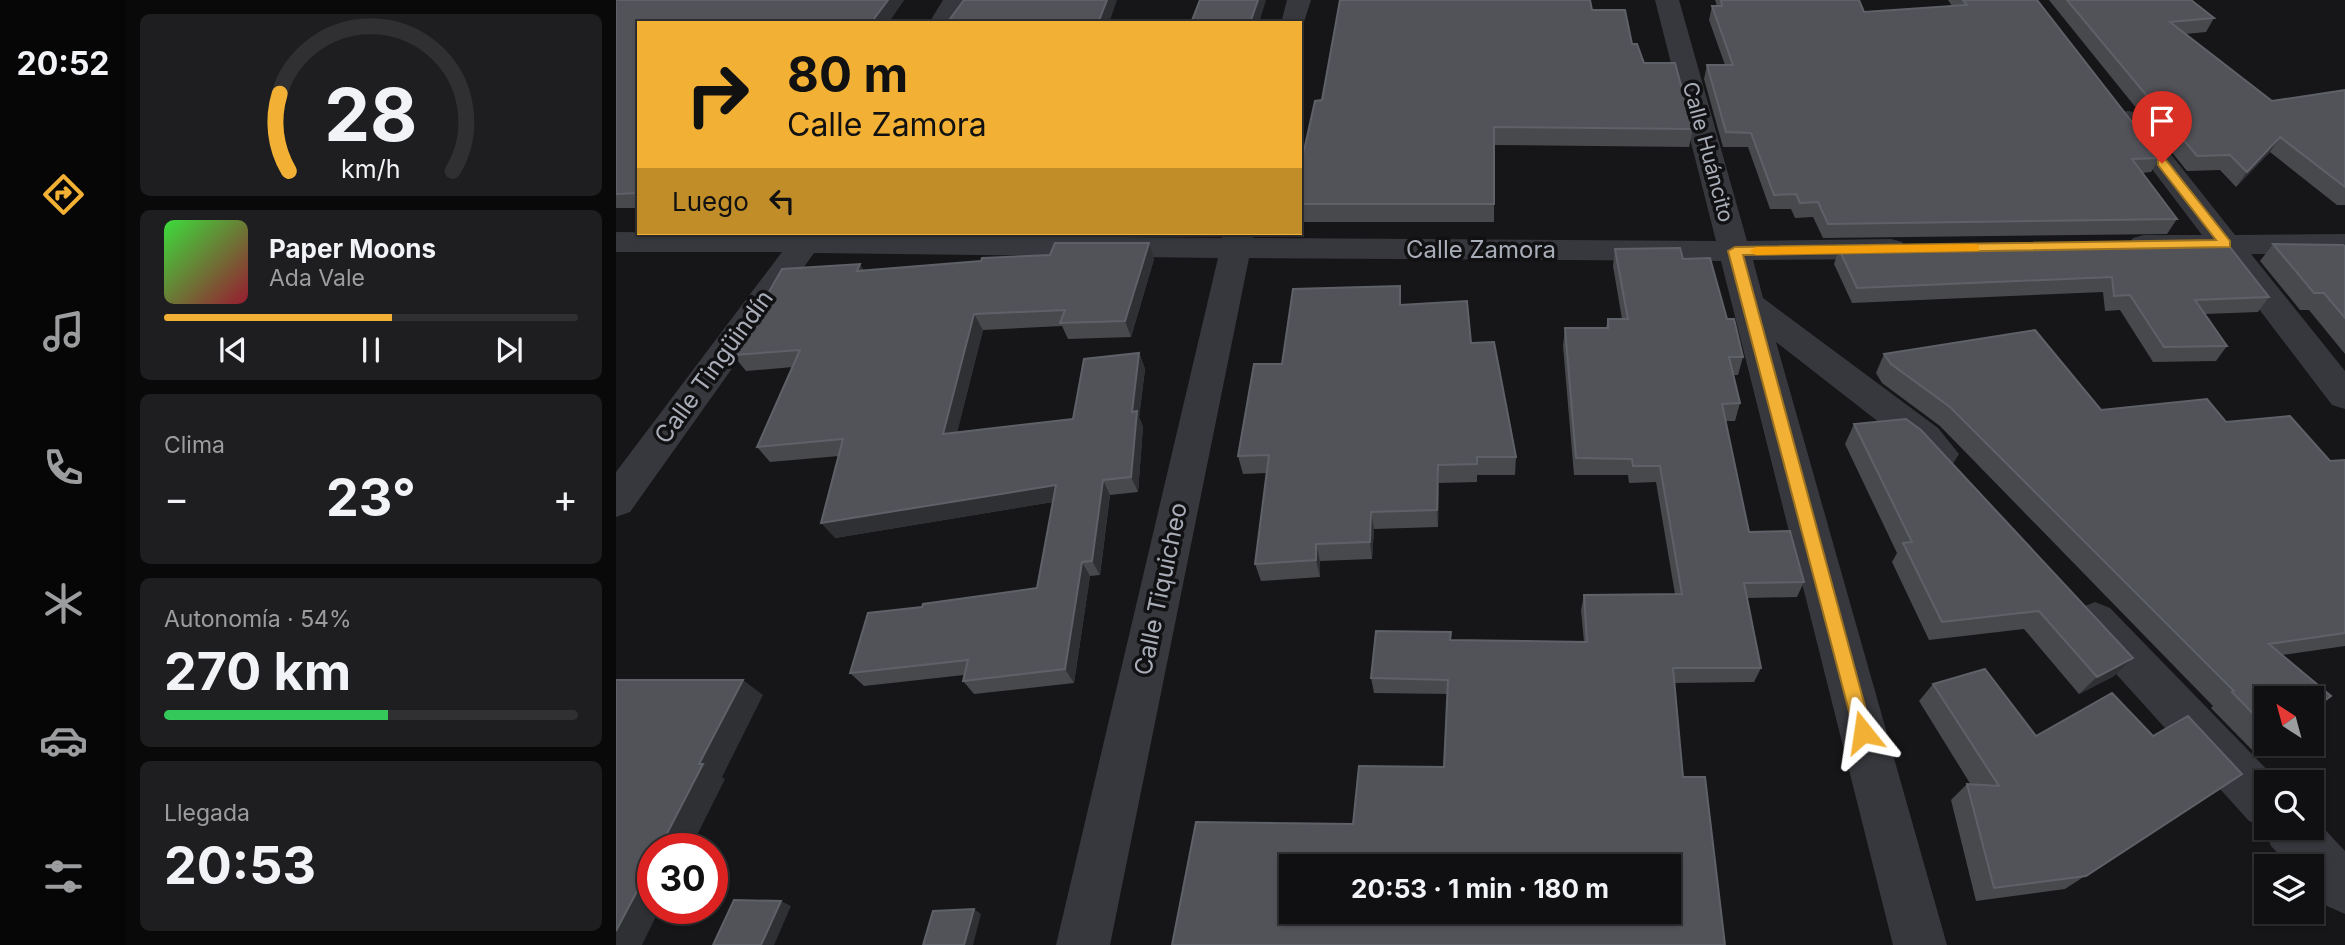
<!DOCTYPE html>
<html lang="es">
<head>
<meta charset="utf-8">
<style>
	:root { --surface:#101012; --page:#1e1e20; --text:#f1f3f6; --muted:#9c9d9f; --line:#303032; --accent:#f2b134 }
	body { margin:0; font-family:Inter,sans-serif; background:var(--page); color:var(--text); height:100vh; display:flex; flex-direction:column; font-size:26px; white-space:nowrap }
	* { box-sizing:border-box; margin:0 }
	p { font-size:23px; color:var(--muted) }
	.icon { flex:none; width:38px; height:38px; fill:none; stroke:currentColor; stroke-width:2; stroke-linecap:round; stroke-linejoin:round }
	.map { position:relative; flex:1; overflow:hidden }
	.side { display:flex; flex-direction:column; gap:14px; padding:14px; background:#09090a; width:490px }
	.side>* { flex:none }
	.banner { position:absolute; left:21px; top:21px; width:665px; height:214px; border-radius:0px; box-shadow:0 2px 5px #0004,0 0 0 2px var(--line); background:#f2b134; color:#111; overflow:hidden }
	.needle { width:46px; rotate:324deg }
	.fabs { position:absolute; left:1638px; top:686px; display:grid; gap:14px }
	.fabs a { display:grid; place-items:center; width:70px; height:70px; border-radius:0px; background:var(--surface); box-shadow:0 2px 5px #0004,0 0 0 2px var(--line); font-size:35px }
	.speed { position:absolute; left:21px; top:833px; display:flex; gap:14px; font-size:35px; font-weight:700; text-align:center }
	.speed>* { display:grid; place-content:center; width:91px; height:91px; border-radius:50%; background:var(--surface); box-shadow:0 2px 5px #0004,0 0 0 2px var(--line); line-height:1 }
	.speed .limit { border:10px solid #d22; background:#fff; color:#111 }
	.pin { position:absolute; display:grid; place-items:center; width:60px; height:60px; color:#fff; margin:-72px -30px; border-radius:50% 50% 50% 0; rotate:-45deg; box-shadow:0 0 7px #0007 }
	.pin .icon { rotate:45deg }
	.me { position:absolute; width:77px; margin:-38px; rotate:345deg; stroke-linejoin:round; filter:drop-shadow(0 0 5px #0008) }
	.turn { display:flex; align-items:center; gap:24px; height:147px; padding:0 35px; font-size:32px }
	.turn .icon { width:91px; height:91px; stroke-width:2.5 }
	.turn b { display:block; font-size:49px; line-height:60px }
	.then { display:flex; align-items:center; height:66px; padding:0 35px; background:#0003; gap:14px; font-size:26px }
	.big { font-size:52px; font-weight:700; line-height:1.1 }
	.side .widget { flex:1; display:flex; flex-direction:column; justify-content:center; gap:10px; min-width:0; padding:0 24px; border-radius:10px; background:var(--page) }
	.side .dial { align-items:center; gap:0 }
	.dial svg { height:182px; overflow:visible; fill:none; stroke:var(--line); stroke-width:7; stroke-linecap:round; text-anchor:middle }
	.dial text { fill:var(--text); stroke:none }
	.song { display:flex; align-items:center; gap:21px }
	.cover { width:84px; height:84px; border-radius:10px; background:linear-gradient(135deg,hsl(120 70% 55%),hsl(350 70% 35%)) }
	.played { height:7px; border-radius:4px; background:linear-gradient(90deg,var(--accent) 55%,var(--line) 55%) }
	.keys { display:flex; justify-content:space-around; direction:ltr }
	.heat { display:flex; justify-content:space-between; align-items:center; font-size:38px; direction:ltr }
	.charge { height:10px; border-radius:5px; background:linear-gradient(90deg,#34c759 54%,var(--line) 0) }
	.trip { position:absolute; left:663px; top:854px; width:402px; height:70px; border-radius:0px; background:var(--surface); box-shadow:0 2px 5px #0004,0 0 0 2px var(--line); font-weight:700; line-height:70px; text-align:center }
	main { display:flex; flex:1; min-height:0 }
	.dock { display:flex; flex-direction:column; width:126px; justify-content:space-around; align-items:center; background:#060607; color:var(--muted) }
	.dock .icon { width:49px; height:49px }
	.dock .active { color:var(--accent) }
	.dock b { font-size:32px; color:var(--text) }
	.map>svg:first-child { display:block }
</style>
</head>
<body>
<main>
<nav class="dock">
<b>20:52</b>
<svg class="icon active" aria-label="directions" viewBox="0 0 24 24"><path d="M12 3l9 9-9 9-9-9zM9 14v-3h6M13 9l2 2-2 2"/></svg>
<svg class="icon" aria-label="music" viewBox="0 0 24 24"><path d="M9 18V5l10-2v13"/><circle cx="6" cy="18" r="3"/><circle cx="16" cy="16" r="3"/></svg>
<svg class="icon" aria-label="phone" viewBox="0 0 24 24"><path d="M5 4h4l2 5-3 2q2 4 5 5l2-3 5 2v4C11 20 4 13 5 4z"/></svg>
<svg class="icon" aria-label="climate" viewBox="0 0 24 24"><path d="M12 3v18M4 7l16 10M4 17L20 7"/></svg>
<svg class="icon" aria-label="car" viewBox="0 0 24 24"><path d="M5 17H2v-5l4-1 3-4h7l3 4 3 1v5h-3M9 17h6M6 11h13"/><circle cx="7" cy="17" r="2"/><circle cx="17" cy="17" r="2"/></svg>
<svg class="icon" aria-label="filters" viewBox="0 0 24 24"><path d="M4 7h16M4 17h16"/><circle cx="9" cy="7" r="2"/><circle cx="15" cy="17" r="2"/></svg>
</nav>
<section class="side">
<div class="widget dial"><svg viewBox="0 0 100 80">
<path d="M14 69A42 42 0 1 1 86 69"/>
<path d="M14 69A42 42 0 0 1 10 35" stroke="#f2b134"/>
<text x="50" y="56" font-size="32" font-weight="700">28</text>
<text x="50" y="72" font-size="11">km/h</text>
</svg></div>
<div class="widget">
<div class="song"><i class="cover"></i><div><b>Paper Moons</b><p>Ada Vale</p></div></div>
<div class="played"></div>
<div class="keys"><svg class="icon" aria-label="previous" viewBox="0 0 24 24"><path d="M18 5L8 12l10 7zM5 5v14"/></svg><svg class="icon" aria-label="pause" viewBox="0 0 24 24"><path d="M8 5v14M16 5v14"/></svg><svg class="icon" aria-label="next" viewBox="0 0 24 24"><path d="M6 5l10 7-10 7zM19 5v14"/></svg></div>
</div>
<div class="widget"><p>Clima</p>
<div class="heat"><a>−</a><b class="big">23°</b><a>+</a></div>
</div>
<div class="widget"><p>Autonomía · 54%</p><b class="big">270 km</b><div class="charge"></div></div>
<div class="widget"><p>Llegada</p><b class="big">20:53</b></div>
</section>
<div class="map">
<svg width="1729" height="945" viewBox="0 0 1729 945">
	<rect width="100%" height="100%" fill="#161618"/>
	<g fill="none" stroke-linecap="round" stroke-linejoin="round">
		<!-- street -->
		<path fill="#37383d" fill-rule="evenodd" d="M327,0H351L337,23H313Z
			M671,0H695L686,28L684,23H665Z
			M1039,0H1063L1131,241L1275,239L1286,242L1291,249L1286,256L1275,259L1137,260L1147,298L1322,428L1343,454L1337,464C1317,471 1309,463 1296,448L1160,342L1331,945H1277L1105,261L633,258L494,945H440L602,258L198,253L14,512L0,517V472L166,252H0V232L606,238L608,233H638L637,238L1100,241Z
			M1512,111L1522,113L1619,235L1729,234V254H1635L1729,371V409L1716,405L1601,254L1528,255L1517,252L1512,245L1517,238L1528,235H1586L1498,119L1502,113Z
			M1479,602L1494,608L1663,782H1650V828H1696V816L1729,851V914L1711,906L1696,890V866H1674L1655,846L1648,828L1633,821L1464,634L1457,621L1464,608Z"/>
	</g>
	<!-- wall -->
	<path fill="#47494d" d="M0,0H288L272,23H23V208H0Z
		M1099,0H1243L1248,12L1336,6L1332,0H1421L1544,158L1535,172L1526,173L1561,219L1551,234L1207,238L1197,217L1179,218L1175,209H1154L1132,147H1107L1088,79L1091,65H1109L1093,20L1096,6H1101Z
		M1433,0H1575L1598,18L1590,32L1569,34L1656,101L1729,90V205H1721L1654,152L1620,187L1604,170L1571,171Z
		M976,10L1016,44L1028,63L1077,129L1073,147L878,145V222H684V155H687L706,100Z
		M455,233H546L545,235L456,234Z
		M1580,244L1653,297L1642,312L1589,314L1611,346L1600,361L1537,362L1504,310L1489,311L1487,292L1236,303L1218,264L1223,249Z
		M1657,244L1729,246V354L1693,310H1684L1644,261Z
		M999,249L1067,259L1111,319L1127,357L1122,375H1117L1124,403L1119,421H1109L1133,532L1188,582L1181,597L1131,598L1145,668L1138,682L1058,683L737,824L828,767L832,694L758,693L755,678L835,640L968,642L965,610L968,595L1059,594L1040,482L1013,483L1012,475H958L947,346L949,328H990L992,319H1006L997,266Z
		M538,259L515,337L452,339L446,326L367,330L341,432L457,419L523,353L529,369L523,417L527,427L522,492L494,495L484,575L474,576L458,683L358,694L347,681L348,675L248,686L234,673L306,607L421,588L437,502L219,538L223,456L154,462L141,447L177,367L130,371L117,355L248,271Z
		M786,305L855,343L900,457L899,475H861V482L823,483L822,527L758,529L756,559L704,561V577L645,581L639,564L651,473L627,474L622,456L666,364Z
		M1268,354L1485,410L1610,422L1714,461L1729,460V646L1666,655L1650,698V744L1638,752L1595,708L1597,706L1324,426L1266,383L1260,373Z
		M1238,424L1498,676L1463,694L1408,629L1313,640L1276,562L1281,553L1229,444Z
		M1317,684L1420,736H1537L1626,774L1449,889L1360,901L1335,800L1351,784L1355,785L1303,701Z"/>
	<!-- shaded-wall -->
	<path fill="#2f3033" d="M272,0H288L272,23H258L257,20Z
		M491,0H501L493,23H482Z
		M642,0H650L643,23H634Z
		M1664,137L1654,152L1620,187L1631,172Z
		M533,243L538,259L515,337L509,321Z
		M244,264L254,280L241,271Z
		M358,314L367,330L337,449L327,434Z
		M523,353L529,369L523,417L527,427L522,492L515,477L516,412Z
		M822,465L823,483L822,527L821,510Z
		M487,480L494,495L484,575L476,561Z
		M440,485L448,500L219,538L205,523Z
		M755,512L758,529L756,559L754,542Z
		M700,544L704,561V577L700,560Z
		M466,562L474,576L458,683L449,669Z
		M1517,658L1498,676L1463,694L1481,677Z
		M127,680L147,695L106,777L109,779L74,849H43L83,764Z
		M37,861V908H44L26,945H0V931Z
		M165,901L175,906L158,945H145Z
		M358,909L365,914L357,945H348Z"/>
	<!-- building -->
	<path fill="#525359" stroke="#5f6168" stroke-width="2" fill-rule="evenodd" d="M0,0H272L257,20L237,21L236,23H23V193L0,194Z
		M348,0H491L482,23H331Z
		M584,0H642L634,23H575Z
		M724,0H974L976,10H1009L1016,44H1021L1028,63H1059L1077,129L878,127V204H684V155H687L699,101L706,100Z
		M1105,0H1243L1248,12L1351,5L1347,0H1421L1544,158L1516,159L1561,219L1212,224L1202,202L1184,203L1180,194L1158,195L1135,133L1110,132L1091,65H1117L1096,6H1106Z
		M1451,0H1575L1598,18L1554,22L1656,101L1729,90V187L1664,137L1631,172L1614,155L1581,156Z
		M439,243H533L509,321L444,323L449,310L358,314L327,434L457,419L468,359L523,353L516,412L521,411L515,477L487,480L476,561L466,562L449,669L347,681L352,660L234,673L252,613L306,607L307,604L421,588L440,485L205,523L227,439L141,447L184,350L117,355L166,269L244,264L241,271L365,261L366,258L434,255Z
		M1580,244L1613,246L1653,297L1579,300L1611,346L1548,347L1514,295L1498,296L1496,277L1241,288L1223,249Z
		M1657,244L1727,245L1729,246V318L1708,293H1698Z
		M1064,248L1067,259L1094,258L1111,319H1118L1127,357H1113L1124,403L1106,404L1133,532L1174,531L1188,582L1128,583L1145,668H1057L1067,777H1089L1109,945H556L580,822L737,824L743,766L828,767L832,680L755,678L760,631L835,632L834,640L971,642L968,595L1066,594L1044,466H1017L1016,459L960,458L949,328H992V319H1012L999,249ZM676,866H1054V912H676Z
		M784,286V305L851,301L855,343L878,342L900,457H861V464L822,465L821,510L755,512L754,542L700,544V560L639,564L653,455L622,456L638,364H666L677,289Z
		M1419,330L1485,410L1591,399L1610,422L1674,416L1714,461L1729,460V633L1653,644L1715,696L1696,710V698H1650V727L1616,692L1618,691L1334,407L1275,364L1268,354Z
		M1290,419L1305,430L1517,658L1481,677L1423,611L1326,622L1287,543L1296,542L1238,424Z
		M1369,669L1420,736L1496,693L1537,736L1572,716L1626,774L1470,876L1378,888L1351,784L1383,786L1317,684Z
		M0,680H127L83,764H87L43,849H37V861L0,931Z
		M118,900L165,901L145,945H97Z
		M358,909L348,945H307L317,911Z"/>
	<!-- route -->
	<path fill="#f2b134" stroke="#9d7322" stroke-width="2" d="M1542,160H1550L1614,241V247L1127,255L1256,732L1254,738L1247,741L1240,738L1112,251L1119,247L1600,240L1542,165Z"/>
	<!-- slow -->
	<path fill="#f59e0b" d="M1358,244L1363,245V251L1140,255L1133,251L1140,247Z"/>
	<g text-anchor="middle" stroke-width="7" stroke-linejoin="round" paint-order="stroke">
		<!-- far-street labels -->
		<g font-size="21" fill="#a8adb8" stroke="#111113">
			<text transform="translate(1092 152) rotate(75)" y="7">Calle Huáncito</text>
		</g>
		<!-- street labels -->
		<g font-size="24" fill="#a8adb8" stroke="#111113">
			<text x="865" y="258">Calle Zamora</text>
			<text transform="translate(98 367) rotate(-54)" y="8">Calle Tingüindín</text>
			<text transform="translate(545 589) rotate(-78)" y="8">Calle Tiquicheo</text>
		</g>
	</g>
</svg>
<div class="fabs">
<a><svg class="needle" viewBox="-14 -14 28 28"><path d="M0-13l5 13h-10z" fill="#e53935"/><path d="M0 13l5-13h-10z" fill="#9c9d9f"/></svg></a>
<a><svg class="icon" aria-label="search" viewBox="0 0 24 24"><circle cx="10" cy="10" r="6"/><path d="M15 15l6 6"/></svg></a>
<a><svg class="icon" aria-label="layers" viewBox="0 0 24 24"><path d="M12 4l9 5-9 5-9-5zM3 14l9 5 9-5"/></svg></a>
</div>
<div class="speed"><div class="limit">30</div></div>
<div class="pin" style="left:1546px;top:163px;background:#d93025"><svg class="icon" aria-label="arrive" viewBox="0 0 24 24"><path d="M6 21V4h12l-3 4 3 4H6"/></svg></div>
<svg class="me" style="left:1247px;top:732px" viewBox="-20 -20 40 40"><path d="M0-17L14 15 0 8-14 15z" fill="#f2b134" stroke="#fff" stroke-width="4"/></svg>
<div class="trip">20:53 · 1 min · 180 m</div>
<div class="banner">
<div class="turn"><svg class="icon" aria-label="right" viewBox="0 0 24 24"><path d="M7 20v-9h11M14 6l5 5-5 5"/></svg><div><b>80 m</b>Calle Zamora</div></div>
<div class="then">Luego<svg class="icon" aria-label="left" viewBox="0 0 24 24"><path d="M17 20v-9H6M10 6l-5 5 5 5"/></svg></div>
</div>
</div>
</main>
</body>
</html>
